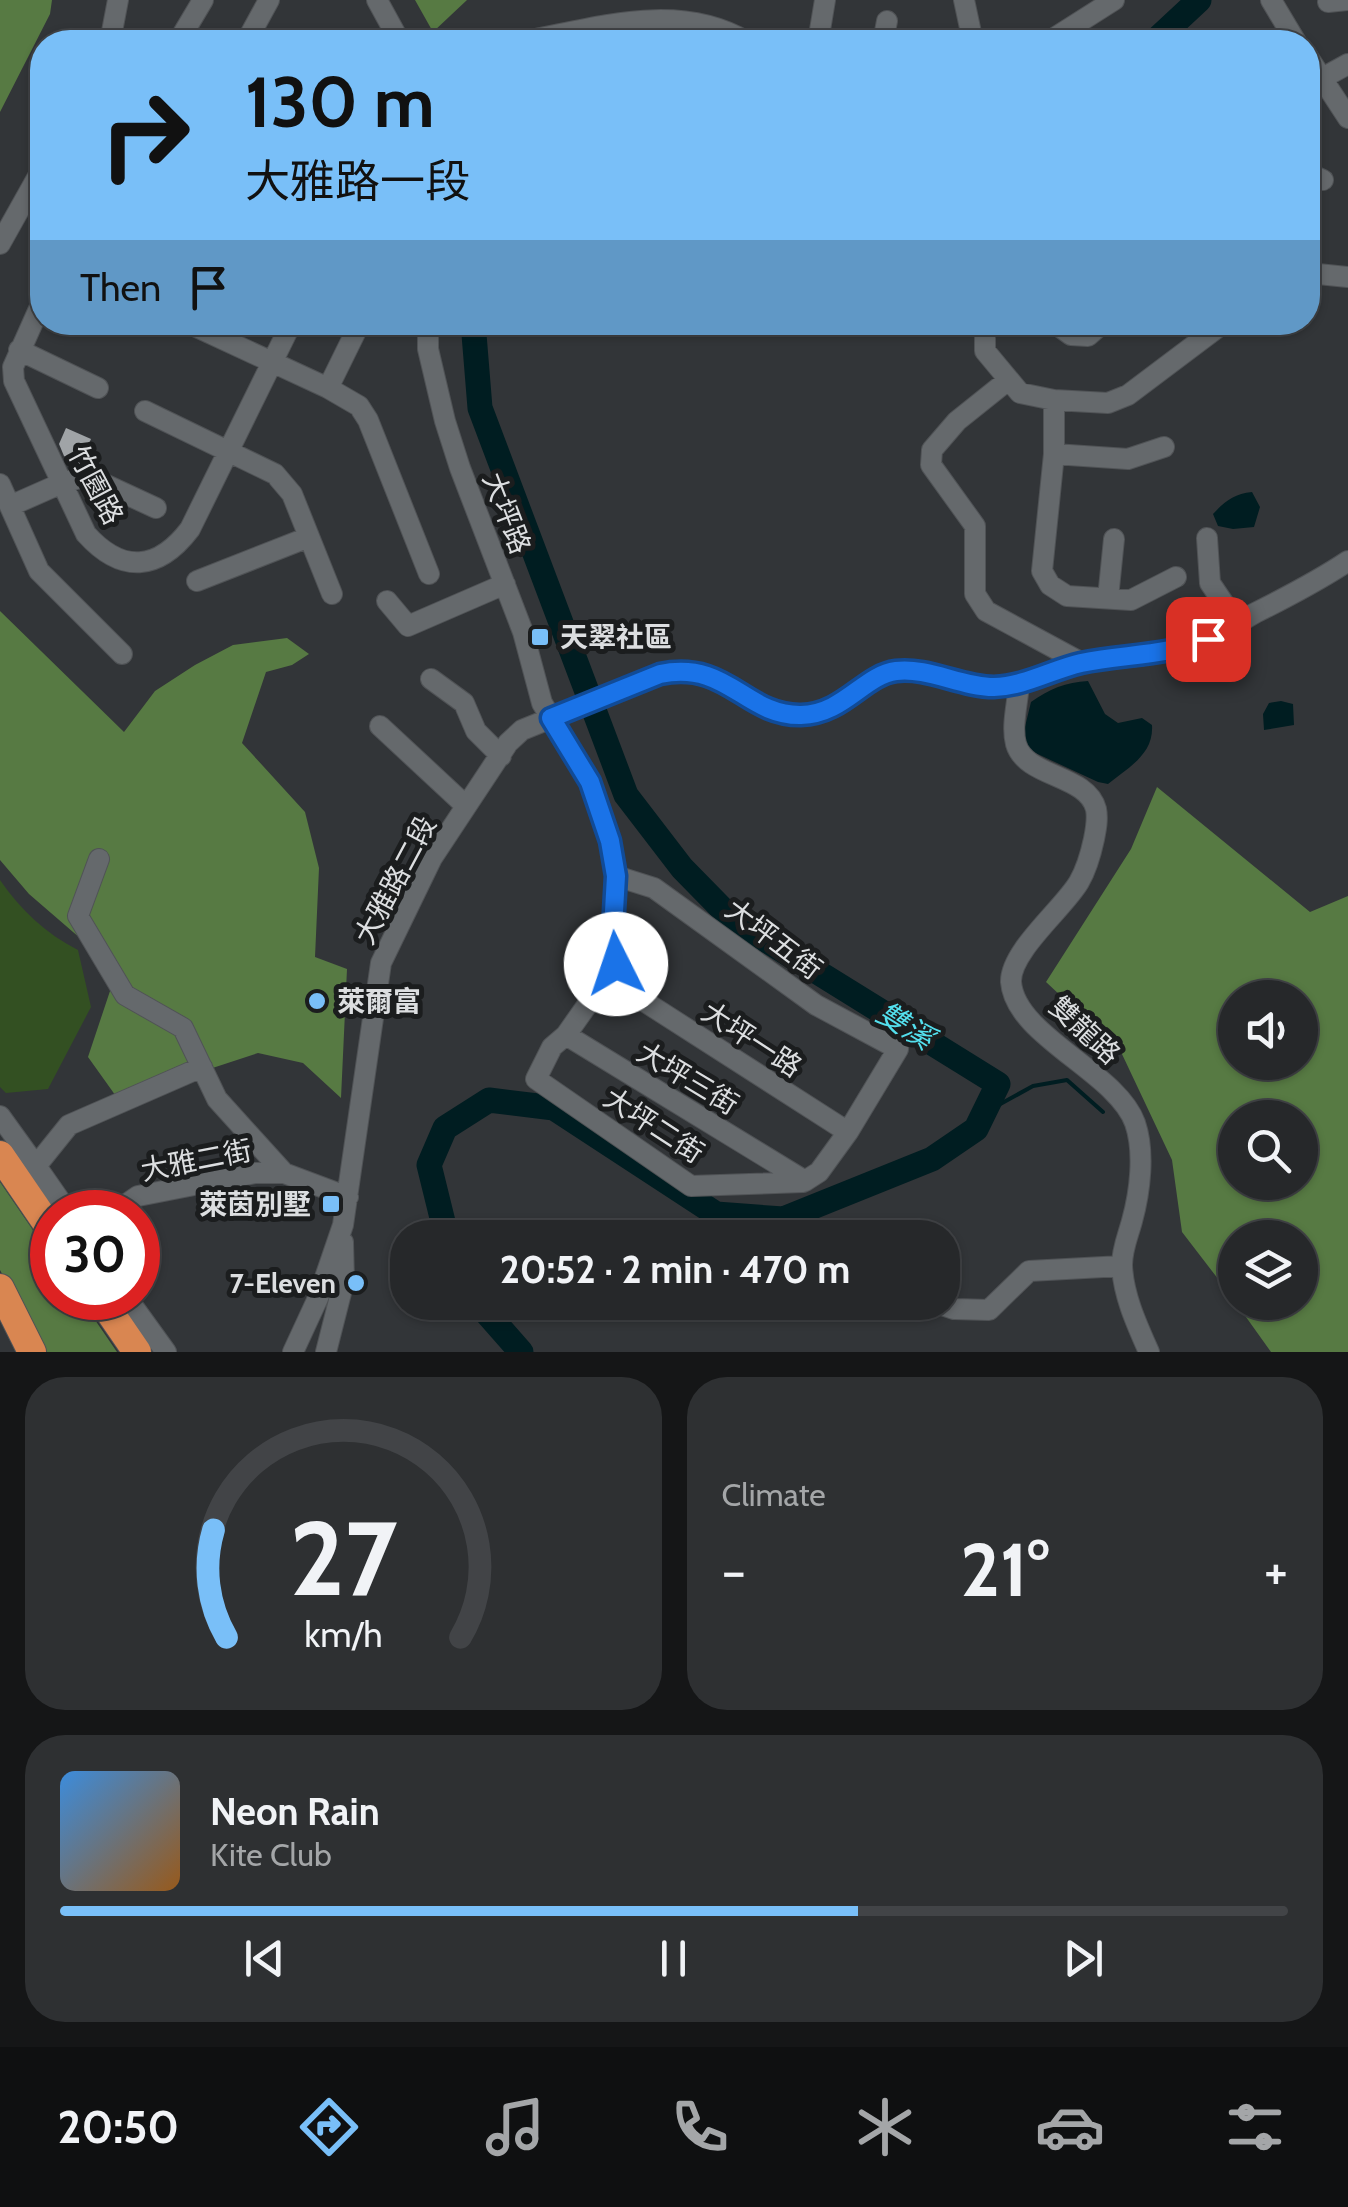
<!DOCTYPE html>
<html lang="en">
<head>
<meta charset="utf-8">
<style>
	:root { --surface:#26282a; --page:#2e3032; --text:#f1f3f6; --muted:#a4a6a8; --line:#424447; --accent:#79bff8 }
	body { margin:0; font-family:Cabin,"Noto Sans TC",sans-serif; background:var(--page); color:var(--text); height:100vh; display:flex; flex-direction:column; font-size:38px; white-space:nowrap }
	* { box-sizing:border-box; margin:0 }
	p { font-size:32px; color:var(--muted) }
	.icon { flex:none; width:55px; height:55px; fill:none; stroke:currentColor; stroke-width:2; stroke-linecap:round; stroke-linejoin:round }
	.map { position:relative; height:1352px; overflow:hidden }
	.drawer { display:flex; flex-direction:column; gap:25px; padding:25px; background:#151617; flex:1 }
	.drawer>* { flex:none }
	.hud { position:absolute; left:30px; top:30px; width:1290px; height:305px; border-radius:40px; box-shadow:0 2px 8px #0004,0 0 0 2px var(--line); background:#79bff8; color:#111; overflow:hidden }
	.fabs { position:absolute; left:1218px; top:980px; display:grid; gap:20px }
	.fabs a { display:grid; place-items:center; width:100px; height:100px; border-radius:50%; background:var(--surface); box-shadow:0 2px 8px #0004,0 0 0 2px var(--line); font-size:50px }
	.speed { position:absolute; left:30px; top:1190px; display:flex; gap:20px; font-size:50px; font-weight:700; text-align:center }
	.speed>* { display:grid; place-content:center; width:130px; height:130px; border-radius:50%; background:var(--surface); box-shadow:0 2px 8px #0004,0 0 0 2px var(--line); line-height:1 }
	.speed .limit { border:15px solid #d22; background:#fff; color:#111 }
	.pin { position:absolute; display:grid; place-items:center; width:85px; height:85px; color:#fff; margin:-42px; border-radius:20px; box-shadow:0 5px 15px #0006 }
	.me { position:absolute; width:110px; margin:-55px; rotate:356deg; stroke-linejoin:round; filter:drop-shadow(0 0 8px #0008) }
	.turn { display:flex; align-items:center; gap:35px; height:210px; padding:0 50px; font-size:45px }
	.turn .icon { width:130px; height:130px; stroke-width:2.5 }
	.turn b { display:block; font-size:70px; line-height:85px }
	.then { display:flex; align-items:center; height:95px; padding:0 50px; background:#0003; gap:20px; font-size:38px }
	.big { font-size:75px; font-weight:700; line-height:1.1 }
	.drawer .widget { flex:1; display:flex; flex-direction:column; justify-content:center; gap:15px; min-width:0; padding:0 35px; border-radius:40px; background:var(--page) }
	.drawer .dial { align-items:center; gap:0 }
	.dial svg { height:260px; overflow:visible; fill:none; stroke:var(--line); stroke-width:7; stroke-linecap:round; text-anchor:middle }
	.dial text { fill:var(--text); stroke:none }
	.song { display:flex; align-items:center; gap:30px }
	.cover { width:120px; height:120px; border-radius:15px; background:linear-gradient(135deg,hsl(210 70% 55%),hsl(30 70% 35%)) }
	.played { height:10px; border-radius:5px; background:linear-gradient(90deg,var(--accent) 65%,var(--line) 65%) }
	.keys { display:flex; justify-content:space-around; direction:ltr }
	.heat { display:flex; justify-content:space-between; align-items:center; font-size:55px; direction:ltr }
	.drawer .tiles { flex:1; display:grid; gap:25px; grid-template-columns:1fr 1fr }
	.widget:last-child { grid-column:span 2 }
	.trip { position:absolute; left:390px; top:1220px; width:570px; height:100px; border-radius:40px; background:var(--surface); box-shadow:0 2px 8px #0004,0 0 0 2px var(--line); font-weight:700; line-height:100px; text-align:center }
	.dock { display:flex; height:160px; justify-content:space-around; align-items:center; background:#0f1011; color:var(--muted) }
	.dock .icon { width:70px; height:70px }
	.dock .active { color:var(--accent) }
	.dock b { font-size:45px; color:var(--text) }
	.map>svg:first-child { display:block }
</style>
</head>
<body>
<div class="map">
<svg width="1348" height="1352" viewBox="0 0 1348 1352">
	<rect width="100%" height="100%" fill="#323538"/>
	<!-- green -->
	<path fill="#335022" d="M0,880C20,909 46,934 78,950L91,1007L48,1089L6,1093L0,1087Z"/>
	<!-- forest -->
	<path fill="#577a43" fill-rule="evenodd" d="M0,0H52L50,14L0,112Z
		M415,0H467L433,32Z
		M0,611L124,732L155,691L195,665L233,645L287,638L309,654L292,665L266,672L242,743L305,812L319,868L315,957L347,969L341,1098L303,1063L258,1053L118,1099L88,1057L117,970L29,894L0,860Z
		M1157,787L1310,912L1348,896V1352H1271L1236,1303L1300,1302V1238H1235V1301L1182,1232L1172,1160L1121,1052L1046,982L1131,849ZM1235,998H1300V1062H1235ZM1235,1118H1300V1182H1235Z
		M0,1182L52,1258V1298H80L117,1352H44L0,1270Z"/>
	<!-- water -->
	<path fill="#001d21" d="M1252,492L1260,507L1254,527L1233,529L1218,526L1213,514C1225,501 1234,494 1252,492Z
		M1088,681L1105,714L1118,723L1142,718L1152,725C1154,754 1129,767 1108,784L1098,782L1029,750L1023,735L1031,702C1049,689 1066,682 1088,681Z
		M1281,701L1293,704L1294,725L1264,730L1263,714L1269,703Z"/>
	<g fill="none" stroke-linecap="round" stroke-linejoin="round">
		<!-- stream -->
		<path stroke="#001d21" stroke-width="4" d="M984,1113L1033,1086L1067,1080L1103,1112"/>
		<!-- river -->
		<path stroke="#001d21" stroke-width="25" d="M617,42L638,37L677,42
			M1154,42L1199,0
			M447,1238L429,1165L445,1128L489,1100L554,1108L716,1214L783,1219L932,1159L976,1129L998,1084L732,919L682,868L626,795L480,408L473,322
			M477,1302L521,1352"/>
	</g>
	<!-- building -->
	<path fill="#a0a4a7" d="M66,428L91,439L80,464L64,456L59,444Z"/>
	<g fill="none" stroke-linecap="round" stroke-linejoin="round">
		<!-- minor casing -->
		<g stroke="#505356" stroke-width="22">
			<path id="minor" d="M377,0L400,42
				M964,0L973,42
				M1271,0L1296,42
				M1328,2L1348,0
				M110,42L118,0
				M178,42L203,0
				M246,42L269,0
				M520,42C594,29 677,0 747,42
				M818,42L825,0
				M883,42L887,21
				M1048,42L1114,0
				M1308,57L1348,118
				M1308,86L1348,64
				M1308,173L1323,180
				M0,244L42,169
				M1308,273L1348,277
				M42,302L13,367L14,381L86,534C122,574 158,571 190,529L292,322
				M428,322V349L445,421L460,468L523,632L542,703L590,783L610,841L616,876L613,929L616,964L639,998L848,1132L819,1172L805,1181
				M993,322L985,334V351L1020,393L1054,400L1108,403L1128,395L1225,322
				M1053,322L1071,335L1088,336L1104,322
				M190,324L328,388L359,406L368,420L429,574
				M19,350L98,388
				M1007,381L957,421L932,450L931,465L975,526V594L986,611L1082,663
				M328,388L359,325
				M1054,400V454L1042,571L1050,585L1067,596L1131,600L1176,577
				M145,411L275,474L292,494L332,594
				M1054,454L1128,459L1164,447
				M0,484L39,571L122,654
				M10,506L62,483L87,476L156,508
				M1207,538L1210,583L1237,623
				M197,581L309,537
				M1108,598L1114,539
				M387,601L408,626L505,584
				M431,679L464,703L476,731L501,756
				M1019,683C1018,702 1011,726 1016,744C1026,778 1087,774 1096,809C1098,819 1096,829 1094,839C1091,853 1086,870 1079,882C1064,908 1010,951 1011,982C1015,1036 1117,1072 1135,1123C1145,1152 1140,1192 1132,1221C1128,1236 1122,1249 1122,1265C1123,1295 1137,1325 1149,1352
				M380,726L466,806
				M99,859L78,916L125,995L183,1028L217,1099L284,1173
				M616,876L654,888L816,1005L898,1049L848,1132
				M616,964L566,1035L805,1181
				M566,1035L552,1047L536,1079L691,1186L803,1182
				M0,1116L36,1166
				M68,1212L36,1166L69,1125L202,1067
				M115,1212L138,1196L255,1173H284L348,1197
				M127,1298L166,1352
				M933,1302L954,1309L989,1310L1029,1271L1122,1266
				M293,1352L318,1298L343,1225L381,963L432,858L508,743L522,730L660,674C728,660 745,716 801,715C843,714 864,675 897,671C929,667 962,687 994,686C1025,686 1052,669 1082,663C1119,656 1158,657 1194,644C1216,637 1236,624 1255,613C1287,597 1318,581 1348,561
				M326,1352L344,1281L343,1242"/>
		</g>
		<!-- highway casing -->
		<g stroke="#505356" stroke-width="30">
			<path id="highway" d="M0,1155L52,1231
				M0,1288L32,1352
				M100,1298L137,1352"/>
		</g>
		<!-- minor -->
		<use href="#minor" stroke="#65696c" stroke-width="20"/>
		<!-- highway -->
		<use href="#highway" stroke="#d98651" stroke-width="28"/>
	</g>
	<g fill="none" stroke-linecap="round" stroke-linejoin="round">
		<!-- route casing -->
		<g stroke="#114b97" stroke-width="25">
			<path id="route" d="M616,964L613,929L616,876L610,841L590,782L551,718L660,674C728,660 745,716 801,715C844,714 864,675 896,671C928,667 961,687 994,687C1025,686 1051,670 1081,663C1124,654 1167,656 1208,639"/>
		</g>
		<!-- route -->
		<use href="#route" stroke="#1a73e8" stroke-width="18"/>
	</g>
	<!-- markers -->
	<g fill="#79bff8" stroke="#1b1d1e" stroke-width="4">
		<rect x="530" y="627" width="20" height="20" rx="5"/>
		<circle cx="317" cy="1001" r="10"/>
		<rect x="321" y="1194" width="20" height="20" rx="5"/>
		<circle cx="356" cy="1283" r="10"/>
	</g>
	<g text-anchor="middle" stroke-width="10" stroke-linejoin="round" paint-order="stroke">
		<!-- street labels -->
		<g font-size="28" fill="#dcdee0" stroke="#1b1d1e">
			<text transform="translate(96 485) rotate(62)" y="10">竹園路</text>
			<text transform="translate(507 513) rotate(69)" y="10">大坪路</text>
			<text transform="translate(395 880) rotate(-62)" y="10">大雅路二段</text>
			<text transform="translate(774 939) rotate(37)" y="10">大坪五街</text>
			<text transform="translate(1085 1030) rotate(43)" y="10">雙龍路</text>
			<text transform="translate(752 1039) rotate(33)" y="10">大坪一路</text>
			<text transform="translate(688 1078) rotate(31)" y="10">大坪三街</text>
			<text transform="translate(654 1125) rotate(33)" y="10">大坪二街</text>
			<text transform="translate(196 1160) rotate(-11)" y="10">大雅二街</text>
		</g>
		<!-- poi labels -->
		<g font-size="28" font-weight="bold" fill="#dcdee0" stroke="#1b1d1e" text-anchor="start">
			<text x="560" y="647">天翠社區</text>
			<text x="337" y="1011">萊爾富</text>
			<text x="311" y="1214" text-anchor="end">萊茵別墅</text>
			<text x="336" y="1293" text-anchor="end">7-Eleven</text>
		</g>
		<!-- water labels -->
		<g font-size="30" font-style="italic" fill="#53dfed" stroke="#1b1d1e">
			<text transform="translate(905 1026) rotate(32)" y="10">雙溪</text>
		</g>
	</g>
</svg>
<div class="fabs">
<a><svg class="icon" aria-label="sound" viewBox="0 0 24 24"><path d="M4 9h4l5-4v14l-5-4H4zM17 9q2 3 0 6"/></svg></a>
<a><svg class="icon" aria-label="search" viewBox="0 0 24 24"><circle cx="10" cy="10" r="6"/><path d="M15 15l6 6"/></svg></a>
<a><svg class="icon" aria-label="layers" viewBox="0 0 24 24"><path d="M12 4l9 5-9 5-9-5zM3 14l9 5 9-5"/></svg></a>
</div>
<div class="speed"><div class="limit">30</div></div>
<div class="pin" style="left:1208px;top:639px;background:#d93025"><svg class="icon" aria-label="arrive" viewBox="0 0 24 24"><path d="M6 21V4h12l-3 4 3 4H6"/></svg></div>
<svg class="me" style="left:616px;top:964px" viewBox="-20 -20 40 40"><circle r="19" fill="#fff"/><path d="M0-13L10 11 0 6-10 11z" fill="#1a73e8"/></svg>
<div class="trip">20:52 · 2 min · 470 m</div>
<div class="hud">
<div class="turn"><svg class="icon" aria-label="right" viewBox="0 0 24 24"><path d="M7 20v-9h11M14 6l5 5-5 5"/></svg><div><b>130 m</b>大雅路一段</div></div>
<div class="then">Then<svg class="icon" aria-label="arrive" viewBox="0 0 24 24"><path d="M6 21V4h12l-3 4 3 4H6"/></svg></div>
</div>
</div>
<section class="drawer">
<div class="tiles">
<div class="widget dial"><svg viewBox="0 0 100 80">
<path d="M14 69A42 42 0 1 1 86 69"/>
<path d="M14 69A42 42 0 0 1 10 36" stroke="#79bff8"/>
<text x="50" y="56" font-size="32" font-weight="700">27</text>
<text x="50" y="72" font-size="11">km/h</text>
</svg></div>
<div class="widget"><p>Climate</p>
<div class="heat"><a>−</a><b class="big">21°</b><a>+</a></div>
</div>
<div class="widget">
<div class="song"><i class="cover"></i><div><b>Neon Rain</b><p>Kite Club</p></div></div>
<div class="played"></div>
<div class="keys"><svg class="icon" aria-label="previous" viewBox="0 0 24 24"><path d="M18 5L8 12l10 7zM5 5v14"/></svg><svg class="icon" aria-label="pause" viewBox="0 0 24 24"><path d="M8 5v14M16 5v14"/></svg><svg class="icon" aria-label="next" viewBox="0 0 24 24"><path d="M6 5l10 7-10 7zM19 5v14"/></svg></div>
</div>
</div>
</section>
<nav class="dock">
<b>20:50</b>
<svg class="icon active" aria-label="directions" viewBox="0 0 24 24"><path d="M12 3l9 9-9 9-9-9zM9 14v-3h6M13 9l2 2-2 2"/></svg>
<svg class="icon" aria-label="music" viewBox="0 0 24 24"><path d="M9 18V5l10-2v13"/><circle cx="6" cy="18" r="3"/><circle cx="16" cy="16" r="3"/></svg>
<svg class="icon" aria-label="phone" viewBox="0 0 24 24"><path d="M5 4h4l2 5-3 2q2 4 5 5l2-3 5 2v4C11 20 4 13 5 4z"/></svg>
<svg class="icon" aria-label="climate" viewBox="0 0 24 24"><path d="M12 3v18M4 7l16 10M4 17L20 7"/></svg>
<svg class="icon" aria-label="car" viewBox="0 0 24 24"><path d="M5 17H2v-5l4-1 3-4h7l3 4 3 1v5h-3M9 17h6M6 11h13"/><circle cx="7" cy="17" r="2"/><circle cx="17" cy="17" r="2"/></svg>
<svg class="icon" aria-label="filters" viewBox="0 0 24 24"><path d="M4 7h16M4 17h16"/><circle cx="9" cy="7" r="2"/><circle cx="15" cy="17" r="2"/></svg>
</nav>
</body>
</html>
